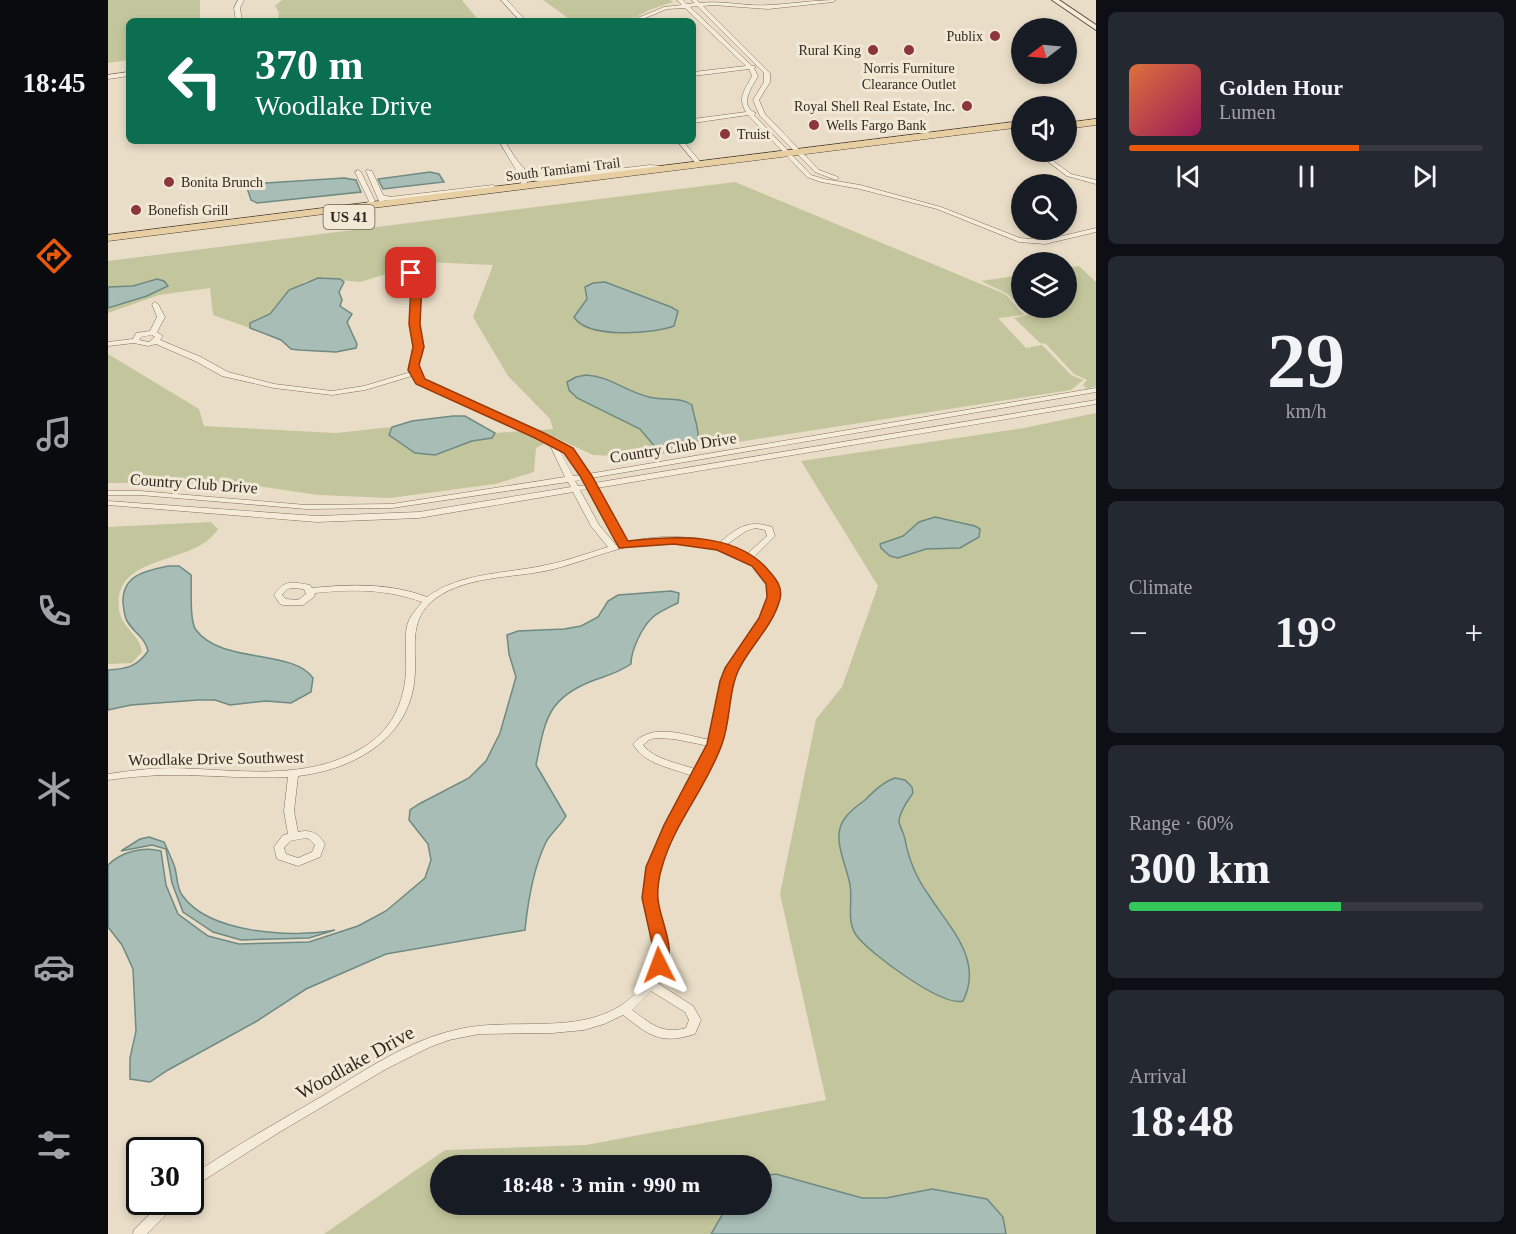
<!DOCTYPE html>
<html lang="en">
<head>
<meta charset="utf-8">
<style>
	:root { --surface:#171b24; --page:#242831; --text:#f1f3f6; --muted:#9ea1a6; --line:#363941; --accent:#ea580c }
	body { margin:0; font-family:Georgia,serif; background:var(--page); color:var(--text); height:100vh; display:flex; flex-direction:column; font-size:22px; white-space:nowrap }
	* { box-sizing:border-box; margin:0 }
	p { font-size:20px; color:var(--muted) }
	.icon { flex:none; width:33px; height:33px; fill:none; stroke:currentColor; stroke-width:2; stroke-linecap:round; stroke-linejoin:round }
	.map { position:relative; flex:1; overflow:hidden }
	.details { display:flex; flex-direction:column; gap:12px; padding:12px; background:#0d0f14; width:420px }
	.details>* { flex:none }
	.guide { position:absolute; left:18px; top:18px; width:570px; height:126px; border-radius:9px; box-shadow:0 3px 9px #0003; background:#0b6e4f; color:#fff; overflow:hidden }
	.needle { width:39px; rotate:254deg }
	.fabs { position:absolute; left:903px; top:18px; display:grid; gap:12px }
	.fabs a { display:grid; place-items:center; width:66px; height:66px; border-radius:50%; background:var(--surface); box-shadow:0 3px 9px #0003; font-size:30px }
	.speed { position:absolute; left:18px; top:1137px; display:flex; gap:12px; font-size:30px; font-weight:700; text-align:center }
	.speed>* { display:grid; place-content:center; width:78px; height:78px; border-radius:50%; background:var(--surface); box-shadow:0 3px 9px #0003; line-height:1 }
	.speed .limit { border:3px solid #111; border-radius:9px; background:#fff; color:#111 }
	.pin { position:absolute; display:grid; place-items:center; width:51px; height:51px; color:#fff; margin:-26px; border-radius:12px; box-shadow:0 3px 9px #0006 }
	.me { position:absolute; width:66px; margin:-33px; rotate:357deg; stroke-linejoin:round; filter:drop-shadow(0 0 4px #0008) }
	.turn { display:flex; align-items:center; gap:21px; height:126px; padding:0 30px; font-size:27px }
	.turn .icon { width:78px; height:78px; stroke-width:2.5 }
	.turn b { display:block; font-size:42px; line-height:51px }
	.big { font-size:45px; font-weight:700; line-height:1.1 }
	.details .card { flex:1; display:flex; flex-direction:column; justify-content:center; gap:9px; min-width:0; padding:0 21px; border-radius:9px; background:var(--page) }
	.details .dial { align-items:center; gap:0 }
	.dial b { font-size:78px; line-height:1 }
	.song { display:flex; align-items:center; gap:18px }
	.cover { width:72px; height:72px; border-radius:9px; background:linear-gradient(135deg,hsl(20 70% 55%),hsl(330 70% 35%)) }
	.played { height:6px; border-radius:3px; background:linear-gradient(90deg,var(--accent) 65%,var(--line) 65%) }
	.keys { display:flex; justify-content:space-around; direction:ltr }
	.heat { display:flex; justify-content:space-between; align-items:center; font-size:33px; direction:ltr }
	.charge { height:9px; border-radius:4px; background:linear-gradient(90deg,#34c759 60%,var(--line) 0) }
	.trip { position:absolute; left:322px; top:1155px; width:342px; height:60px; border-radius:30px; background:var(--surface); box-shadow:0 3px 9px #0003; font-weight:700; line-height:60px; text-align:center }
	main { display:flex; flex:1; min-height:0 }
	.dock { display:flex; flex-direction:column; width:108px; justify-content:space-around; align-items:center; background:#090b0e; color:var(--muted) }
	.dock .icon { width:42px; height:42px }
	.dock .on { color:var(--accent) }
	.dock b { font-size:27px; color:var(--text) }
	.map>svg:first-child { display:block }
</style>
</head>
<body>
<main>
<nav class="dock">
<b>18:45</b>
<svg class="icon on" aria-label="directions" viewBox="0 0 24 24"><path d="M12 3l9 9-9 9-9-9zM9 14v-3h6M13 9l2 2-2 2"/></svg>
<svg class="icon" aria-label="music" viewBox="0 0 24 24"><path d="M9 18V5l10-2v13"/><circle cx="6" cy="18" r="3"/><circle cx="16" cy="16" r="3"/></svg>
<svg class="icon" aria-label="phone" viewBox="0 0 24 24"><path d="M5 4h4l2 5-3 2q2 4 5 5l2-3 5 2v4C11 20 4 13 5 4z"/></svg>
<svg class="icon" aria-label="climate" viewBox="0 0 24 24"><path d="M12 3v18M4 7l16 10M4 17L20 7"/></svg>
<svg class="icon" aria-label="car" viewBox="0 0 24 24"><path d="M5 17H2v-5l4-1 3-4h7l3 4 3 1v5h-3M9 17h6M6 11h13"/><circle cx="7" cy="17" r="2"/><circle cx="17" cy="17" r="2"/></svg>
<svg class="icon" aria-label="filters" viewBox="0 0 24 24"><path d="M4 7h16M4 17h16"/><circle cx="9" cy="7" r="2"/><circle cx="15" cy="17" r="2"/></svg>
</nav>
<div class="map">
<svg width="988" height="1234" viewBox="0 0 988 1234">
	<rect width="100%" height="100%" fill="#e9ddc7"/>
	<!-- green -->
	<path fill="#c3c69c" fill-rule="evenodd" d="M0,0H92V21H21V60L0,63Z
		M174,0H354L371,21H170L171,13L167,6Z
		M435,0H562L565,2L541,10L528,17L508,21H464Z
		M627,182L897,294L916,315L890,318L918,348L934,345L963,375L975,380L963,390L535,457L485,455L448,438L428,448L426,472L387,484L282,498L210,495L130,483H0V354L91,409L96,426L228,433L284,427L304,421L345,416H357L387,433L445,429L442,419L400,376L365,317L385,265L317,262L252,282L210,278L196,282L166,307L163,314L142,323V328L105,315L102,288L51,295L0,313V261Z
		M971,266L988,282V386L979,389L975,385L979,380L966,374L938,344L932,343L906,318L920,315L900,294L873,281L913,275L914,308H958L959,268Z
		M988,413V1234H216L337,1150L478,1145L718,1100L672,894L708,719L734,687L770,586L693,461L916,428ZM333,1166H654V1204H333Z
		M103,522L110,529C86,567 5,552 11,609C13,628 32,634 34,652L24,663L0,664V527Z"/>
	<!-- water -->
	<path fill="#a7bdb6" stroke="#6f8a82" stroke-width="1.5" d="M322,172L331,174L336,182L275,189L270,179Z
		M236,178L248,180L253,192L149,203L143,200L139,188L143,184Z
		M210,278L232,279L236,282L231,292L234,300L232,306L244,314L239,322L249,344L248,348L228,352L191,350L183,349L173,340L142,328V323L162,314L181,290Z
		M49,279L56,281L60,286L39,296L0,308V287L25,286Z
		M497,282L563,307L570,311L566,326C545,334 479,339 466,317L479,299L477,287L485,283Z
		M478,375C502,376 518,392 541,397C556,401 571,396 584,405C585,415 591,427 590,438C588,454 558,450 548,448L532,429L469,398L461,390L459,382L468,377Z
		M345,416H357L387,433L384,438L364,441L327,455L307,453L281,435L284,427L304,421Z
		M827,517L867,526L872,529L871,537L852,548L818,549L790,558L782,556L773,548L772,544L795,536L811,522Z
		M60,566H71L83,575C84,587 81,620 88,630C113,664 185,649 205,678L203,692L183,703L158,701L122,705L107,700H90L23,705L0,710V670C18,669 29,667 40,651C37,637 26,633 19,621C16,616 16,609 15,603C14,575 37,571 60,566Z
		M563,591L571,593L570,603C562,607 552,611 545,617C534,627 523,650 523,664C510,673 498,676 484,681C438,699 437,722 428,765L458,816C453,825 443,833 438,842C425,869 420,900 417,930L278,954L198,989L149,1021L60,1070L42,1082L22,1079V1058L28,1031L25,969L14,945L0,927V865C13,852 35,846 53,851L58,885L70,914L100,936L131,944L201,942L250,926L278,911L317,878L323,860L320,844L301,820L302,810L311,804L361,778L378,761L392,733L408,677L401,654L399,635L410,631L456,629L473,626L490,617L500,601L510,595Z
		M787,778L797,780L804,787L805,793C800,800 791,813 791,822C792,827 796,834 797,839C800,858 809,879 820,894C841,927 876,960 855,1001C834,1007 761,953 748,935C738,920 745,901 742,885C739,865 722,837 737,818C742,811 750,805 757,800C766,791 775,782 787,778Z
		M41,837L56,842C60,851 64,859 67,868C69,876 69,888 74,895C101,934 185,938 227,930L201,938L133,940L105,932L75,912L64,883L58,849L44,845L13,851L32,839Z
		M668,1174L754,1198H778L824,1189L879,1199L895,1217L898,1234H603L620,1205L654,1204V1176Z"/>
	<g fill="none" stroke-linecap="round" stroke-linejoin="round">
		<!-- street casing -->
		<g stroke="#82705e" stroke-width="1">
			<path id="street" d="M130,0H136L132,8L134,21H128L126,8Z
				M393,0H399L418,21H412Z
				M569,0H575L579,4L587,3L583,0H589L592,3C615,0 639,7 662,5C684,4 705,0 728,0L725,2L660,9L605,5L595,6L662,73V82L651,100L657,114L711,170L730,177L731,178L728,180L707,172L652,116L645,100L656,82V73L589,6L582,7L644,66H647L648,67L646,68L650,76C644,87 630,106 648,113L646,115L703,175L716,179L752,185L833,207L912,238L937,240L988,228V232L937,244L911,242L829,209L752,189L713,182L699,177L640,115L585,123V119L638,112C629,97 637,90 644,76L641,69L585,76V72L638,66L577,8L559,9L530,21H522L556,7L574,5Z
				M21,72V76L0,79V75Z
				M909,132L914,135V140L906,134Z
				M391,141H397C405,155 417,176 434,178L542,165L554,166L557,168L554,170L542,169L434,182L424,180L416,174L420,180L417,187L414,189L411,187L414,180Z
				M569,141H575L594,164V166H590Z
				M927,152H933L963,174L988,180V184L959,176Z
				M250,170L253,172L267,201L258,208L255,206L261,201L247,172Z
				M259,170L264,171L275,195L282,197L385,185L388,187L385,189L282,201L277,200L276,202L274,203L271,201L258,171Z
				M315,271L323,278L311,285L310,324L315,347L309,365L311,375L315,379L435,433L463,449L480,474L988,388V392L483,478L486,483L988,400V404L489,488L519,542C549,535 580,535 611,543C629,528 640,519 664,527L667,536L645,558L659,569L666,578L670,589V598L662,619L637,656L627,674L622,691L612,744L589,784L553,861L548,882V901L557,953L554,970L548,982L585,1006L593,1020L587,1034C553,1045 542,1036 515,1015L496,1024L476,1030L444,1033L371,1034L341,1040L322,1047L278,1069L170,1133L82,1189V1177C126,1146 172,1121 218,1094C259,1069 300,1041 347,1030C410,1014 490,1043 535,985C555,960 540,930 537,902C534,864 566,810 584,776C562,767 537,765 525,744C545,721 578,736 603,740C610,719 609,695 617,674C627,652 645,635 656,613C672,580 646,561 617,550C596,543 573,541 551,542C514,544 481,560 446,569C407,579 352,574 321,604C302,623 308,648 307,672C305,737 248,769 190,776L186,811L190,832C203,829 210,833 217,844L212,857L190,866L169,859L166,847L175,835L180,834L176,811L180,777C141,779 103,775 64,775C43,775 21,777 0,780V774C21,771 42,768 64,768C127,769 198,783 256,747C268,739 280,728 287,714C296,697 299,676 298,657C298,645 296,632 301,620C304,614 309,608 314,602C279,589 243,589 207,593L206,597L195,605H175L172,604L166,595C177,579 184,582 202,585L204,588C243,584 282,583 319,597C353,572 398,574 438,565C459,561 480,553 500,547L483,526L465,492L311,518L209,522L0,505V501L209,516L311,512L463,487L460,482L284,508L198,509L32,495H0V491H32L198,505L284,504L457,477L441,443L429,437L309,383L304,376L257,390L224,395L166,388L114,376L87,361L48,344L40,346L26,343L0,346V342L25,339L28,333L42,331L49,317L44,304L47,302L50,304L57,317L49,332L55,336L52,340L93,357L120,372L166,384L224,391L256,386L303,372L301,365L307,347L302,324L305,284L298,282L294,278L301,272ZM305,275H313L316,278C311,280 306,282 301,278ZM44,335L47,337L41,342L31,340L33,337ZM451,449L457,453L473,475L465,476ZM476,479L479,485L470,486L467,481ZM481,489L511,544L508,545L491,525L472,490ZM647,528L657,530L659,536L639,554L618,545L638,531ZM183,588L196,589L198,594L190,600L178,599L174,595L178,590ZM547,738L566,739L601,746L587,769C570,763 547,760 535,745L541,740ZM198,838L201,839L207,845L204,852L190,858L178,854L176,848L182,841ZM543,991L577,1012L581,1020L578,1028C554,1035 542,1023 524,1010Z
				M54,1202H68L67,1206L39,1234H25L26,1230Z"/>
		</g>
		<!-- secondary casing -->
		<g stroke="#645141" stroke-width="2">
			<path id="secondary" d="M944,0H951L988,25V30Z"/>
		</g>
		<!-- primary casing -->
		<g stroke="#513f32" stroke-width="1">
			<path id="primary" d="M988,119V125L958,129V123Z
				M914,121V127L0,241V235Z"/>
		</g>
		<!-- street -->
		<use href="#street" fill="#f5ebd9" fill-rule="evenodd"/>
		<!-- secondary -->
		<use href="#secondary" fill="#f5ebd9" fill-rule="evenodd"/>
		<!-- primary -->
		<use href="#primary" fill="#e7cfa3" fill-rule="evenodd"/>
	</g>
	<!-- route -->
	<path fill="#ea580c" stroke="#983908" stroke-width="1.5" d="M303,270L308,273L303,278L314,283L312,324L316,347L311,365L317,379L436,433L465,448L484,476L520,541C566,536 628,531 661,571C668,579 675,587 672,599C665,626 643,645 631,669C620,692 623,720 614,744C599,787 566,823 554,867C551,876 549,890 550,899C552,921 569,948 557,970L551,972L545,970L543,965L544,943L534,898L538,867L556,825L599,744L612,681L617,668L651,618L659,597L658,584L644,566L609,550L566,544L511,548L472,476L456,453L427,438L308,384L300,370L305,347L301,324L303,285L297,284L292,278Z"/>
	<!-- markers -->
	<g fill="#8a363a" stroke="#f1e8d5" stroke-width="2">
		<circle cx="887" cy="36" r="6"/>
		<circle cx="765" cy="50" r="6"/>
		<circle cx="801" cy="50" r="6"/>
		<circle cx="859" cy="106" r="6"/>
		<circle cx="706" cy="125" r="6"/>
		<circle cx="617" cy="134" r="6"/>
		<circle cx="61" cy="182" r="6"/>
		<circle cx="28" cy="210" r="6"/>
	</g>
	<g text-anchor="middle" stroke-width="6" stroke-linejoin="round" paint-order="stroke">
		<!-- far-poi labels -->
		<g font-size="14" fill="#342920" stroke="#f1e8d5" text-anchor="start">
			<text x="875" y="41" text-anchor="end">Publix</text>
			<text x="753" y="55" text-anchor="end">Rural King</text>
			<text x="801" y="73" text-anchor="middle">Norris Furniture<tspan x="801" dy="16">Clearance Outlet</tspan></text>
			<text x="847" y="111" text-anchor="end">Royal Shell Real Estate, Inc.</text>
			<text x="718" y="130">Wells Fargo Bank</text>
			<text x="629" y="139">Truist</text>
			<text x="73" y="187">Bonita Brunch</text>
			<text x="40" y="215">Bonefish Grill</text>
		</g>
		<!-- far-street labels -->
		<g font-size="14" fill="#342920" stroke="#f1e8d5">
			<text transform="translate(455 169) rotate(-7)" y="5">South Tamiami Trail</text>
		</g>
		<!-- shield labels -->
		<rect fill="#f1e8d5" stroke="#6d6256" stroke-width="1.5" x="215.5" y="205" width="51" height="24" rx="4.5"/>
		<g font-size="15" font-weight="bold" fill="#342920">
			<text x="241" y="222">US 41</text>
		</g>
		<!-- street labels -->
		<g font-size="16" fill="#342920" stroke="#f1e8d5">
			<text transform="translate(565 447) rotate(-9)" y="6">Country Club Drive</text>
			<text transform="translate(86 483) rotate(4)" y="6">Country Club Drive</text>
			<text transform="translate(108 758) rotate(-1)" y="6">Woodlake Drive Southwest</text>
		</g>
		<!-- near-street labels -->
		<g font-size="20" fill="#342920" stroke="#f1e8d5">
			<text transform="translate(247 1062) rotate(-29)" y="7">Woodlake Drive</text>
		</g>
	</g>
</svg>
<div class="fabs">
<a><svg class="needle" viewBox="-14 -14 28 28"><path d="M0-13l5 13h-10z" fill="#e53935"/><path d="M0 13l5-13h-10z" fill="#9ea1a6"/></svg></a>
<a><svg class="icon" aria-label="sound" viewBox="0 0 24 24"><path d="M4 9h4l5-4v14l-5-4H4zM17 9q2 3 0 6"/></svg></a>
<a><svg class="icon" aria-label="search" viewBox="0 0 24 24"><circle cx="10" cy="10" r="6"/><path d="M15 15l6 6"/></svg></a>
<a><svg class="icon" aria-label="layers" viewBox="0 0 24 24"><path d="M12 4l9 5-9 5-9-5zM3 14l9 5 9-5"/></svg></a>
</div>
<div class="speed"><div class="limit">30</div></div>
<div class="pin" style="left:303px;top:273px;background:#d93025"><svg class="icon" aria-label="arrive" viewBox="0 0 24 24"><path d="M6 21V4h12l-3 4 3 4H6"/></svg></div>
<svg class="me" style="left:551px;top:965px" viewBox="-20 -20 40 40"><path d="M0-17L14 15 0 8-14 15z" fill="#ea580c" stroke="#fff" stroke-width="4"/></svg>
<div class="trip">18:48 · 3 min · 990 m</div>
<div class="guide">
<div class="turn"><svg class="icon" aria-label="left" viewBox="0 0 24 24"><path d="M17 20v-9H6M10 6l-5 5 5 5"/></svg><div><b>370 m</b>Woodlake Drive</div></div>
</div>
</div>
<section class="details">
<div class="card">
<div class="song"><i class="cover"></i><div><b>Golden Hour</b><p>Lumen</p></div></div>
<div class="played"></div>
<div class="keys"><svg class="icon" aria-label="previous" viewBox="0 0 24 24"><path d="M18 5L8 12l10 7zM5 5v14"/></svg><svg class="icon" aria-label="pause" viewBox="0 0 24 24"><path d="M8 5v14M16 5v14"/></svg><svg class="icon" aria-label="next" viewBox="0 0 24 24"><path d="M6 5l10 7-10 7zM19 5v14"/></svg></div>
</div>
<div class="card dial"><b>29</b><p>km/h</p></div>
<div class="card"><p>Climate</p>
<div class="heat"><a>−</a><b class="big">19°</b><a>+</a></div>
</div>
<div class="card"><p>Range · 60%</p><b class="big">300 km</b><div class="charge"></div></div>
<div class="card"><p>Arrival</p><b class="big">18:48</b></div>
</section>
</main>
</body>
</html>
